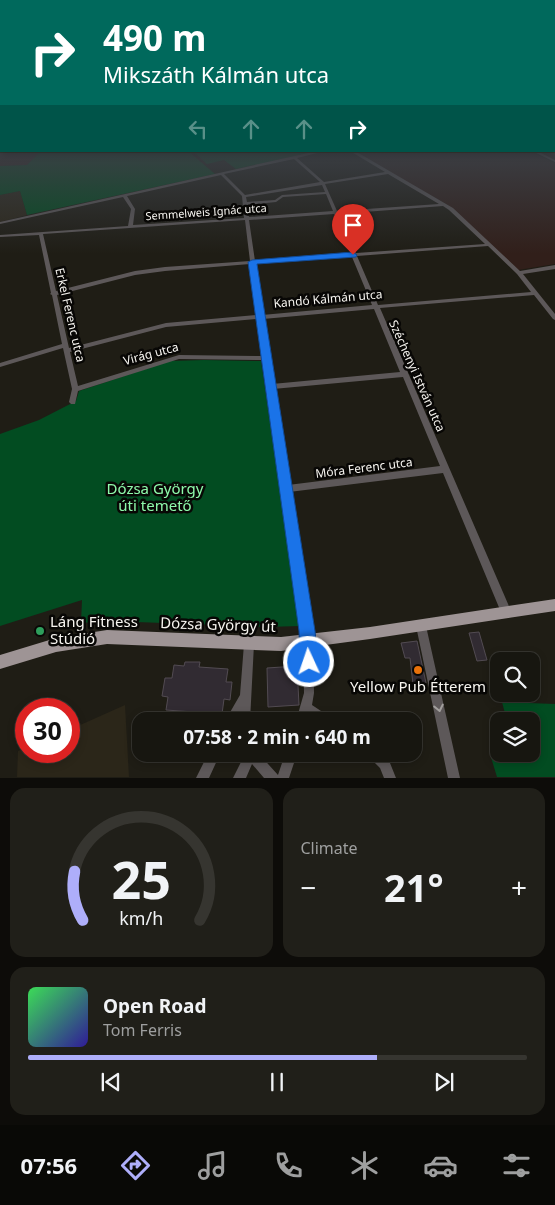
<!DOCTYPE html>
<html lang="en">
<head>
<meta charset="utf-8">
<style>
	:root { --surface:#171610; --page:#201f19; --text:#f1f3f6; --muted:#9e9f9f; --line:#363530; --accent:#aeaefa }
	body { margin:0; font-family:"Noto Sans",sans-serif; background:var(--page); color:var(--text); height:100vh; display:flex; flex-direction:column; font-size:19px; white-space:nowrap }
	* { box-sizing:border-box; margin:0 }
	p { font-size:16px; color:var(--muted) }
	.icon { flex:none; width:28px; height:28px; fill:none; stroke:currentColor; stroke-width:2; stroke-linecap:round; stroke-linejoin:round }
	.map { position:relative; height:778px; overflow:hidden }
	.details { display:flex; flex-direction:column; gap:10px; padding:10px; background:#0d0c09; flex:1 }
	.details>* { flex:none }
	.hud { position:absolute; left:0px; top:0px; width:555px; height:152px; box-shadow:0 2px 8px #0003,0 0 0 1px var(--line); background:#00695c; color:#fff; overflow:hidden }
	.controls { position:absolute; left:490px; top:652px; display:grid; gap:10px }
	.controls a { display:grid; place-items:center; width:50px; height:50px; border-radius:10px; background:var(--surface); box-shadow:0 2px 8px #0003,0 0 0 1px var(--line); font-size:25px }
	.speed { position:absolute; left:15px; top:698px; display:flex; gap:10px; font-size:25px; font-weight:700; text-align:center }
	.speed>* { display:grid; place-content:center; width:65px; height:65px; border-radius:50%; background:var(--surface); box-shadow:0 2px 8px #0003,0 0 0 1px var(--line); line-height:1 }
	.speed .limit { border:8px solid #d22; background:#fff; color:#111 }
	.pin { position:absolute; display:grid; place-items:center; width:42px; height:42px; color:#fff; margin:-51px -21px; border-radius:50% 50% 50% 0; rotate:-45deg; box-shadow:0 0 5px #0007 }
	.pin .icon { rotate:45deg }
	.me { position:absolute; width:55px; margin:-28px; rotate:357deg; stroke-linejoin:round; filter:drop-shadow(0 0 4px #0008) }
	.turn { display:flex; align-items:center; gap:18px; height:105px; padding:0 20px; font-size:22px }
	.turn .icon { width:65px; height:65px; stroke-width:2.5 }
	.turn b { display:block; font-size:35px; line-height:42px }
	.lanes { display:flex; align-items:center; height:48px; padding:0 20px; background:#0003; justify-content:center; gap:25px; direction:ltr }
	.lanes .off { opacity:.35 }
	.big { font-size:38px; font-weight:700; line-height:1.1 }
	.details .widget { flex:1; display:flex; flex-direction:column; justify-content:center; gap:8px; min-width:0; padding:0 18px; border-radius:15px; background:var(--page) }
	.details .dial { align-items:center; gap:0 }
	.dial svg { height:130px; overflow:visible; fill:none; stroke:var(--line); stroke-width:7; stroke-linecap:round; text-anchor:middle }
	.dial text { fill:var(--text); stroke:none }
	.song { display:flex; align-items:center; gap:15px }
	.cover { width:60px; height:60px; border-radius:8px; background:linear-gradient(135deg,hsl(130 70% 55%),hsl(250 70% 35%)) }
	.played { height:5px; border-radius:2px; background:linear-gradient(90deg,var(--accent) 70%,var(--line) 70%) }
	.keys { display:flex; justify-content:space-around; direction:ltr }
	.heat { display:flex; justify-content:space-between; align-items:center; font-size:28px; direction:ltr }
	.details .tiles { flex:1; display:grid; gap:10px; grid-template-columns:1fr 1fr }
	.widget:last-child { grid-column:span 2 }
	.trip { position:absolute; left:132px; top:712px; width:290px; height:50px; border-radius:15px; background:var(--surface); box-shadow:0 2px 8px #0003,0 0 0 1px var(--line); font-weight:700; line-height:50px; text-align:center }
	.tabs { display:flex; height:80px; justify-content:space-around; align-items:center; background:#090906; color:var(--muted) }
	.tabs .icon { width:35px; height:35px }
	.tabs .active { color:var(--accent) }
	.tabs b { font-size:22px; color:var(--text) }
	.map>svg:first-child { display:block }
</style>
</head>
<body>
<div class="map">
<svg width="555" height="778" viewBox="0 0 555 778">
	<rect width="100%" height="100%" fill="#1f1d15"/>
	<!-- built -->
	<path fill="#2b2619" d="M20,191L27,215L0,222V195Z
		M125,705L129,777H17L18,751L26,748V751H69V730Z"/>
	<!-- industrial -->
	<path fill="#311f1a" d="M0,145L1,151H41L27,165L0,166Z
		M355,151H529L555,163V264L518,270L448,205L388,172Z"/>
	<!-- green -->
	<path fill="#024c21" d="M41,151H190L189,152L215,174L27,215L20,191L0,195V166L27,165Z
		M193,151H318L236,169L224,160L207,164Z
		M204,360L261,361L300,626L266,627L110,621L81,623L82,600L0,626V434L39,420L76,401L79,391L170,361Z
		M502,702L555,704V777H497L490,754H531V721H507Z"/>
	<!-- building -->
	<path fill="#312b32" stroke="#524b52" d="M479,632L487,660L477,661L469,633Z
		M417,641L426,683L413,684L410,658H405L401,643Z
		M185,662H200L199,667L228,669L226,682H232L230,700L224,699L222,714L166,710L168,697L162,696L165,678H172L174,665L184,666Z
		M297,666L299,705L268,707L267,668Z"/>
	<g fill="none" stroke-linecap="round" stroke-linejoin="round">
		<!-- minor -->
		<path fill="#5d5859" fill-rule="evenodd" d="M317,151H325L297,158L324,182L385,172L350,151H355L453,208L520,271L555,265V269L523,274L555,314V320L553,319L534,295L380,308L512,613L511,617L507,618L503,617L443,473L289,492L313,642L314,693L312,705L330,717L332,721H316L309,716L308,721H296L304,693L303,642L262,360L179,359L78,391L75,404H71L69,402L72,389L63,348L0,367V363L62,344L52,295L50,294L51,293L39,235L0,237V235L128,226L131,209L123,197L0,224V222ZM294,159L320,182L245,195L224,174ZM388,174L439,204L337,211L325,184ZM221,175L242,196L244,218L133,225L135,209L127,196ZM322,185L325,192L282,195L275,200L247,202L246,197ZM326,194L333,211L249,217L247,205L276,202L283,197ZM443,206L449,210L485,244L356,253L338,214ZM334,214L351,254L255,261L249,220ZM245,220L250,261L165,267L135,271L56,291L43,234ZM488,246L517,274L531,292L378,305L357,256ZM352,257L372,305L262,315L255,264ZM250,264L257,315L166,323L69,348L57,295L135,275L165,271ZM374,309L400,372L272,384L263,319ZM257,319L262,356L179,355L78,386L70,352L166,327ZM403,377L440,466L288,485L273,389Z
			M532,151H537L555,160V162Z
			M421,621L425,622L426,626L460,778H448L416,626L417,622Z
			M249,639L253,640L254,644L250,721H238V719L237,721H225L240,695L244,644L245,640Z
			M208,754H220L209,778H196Z
			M245,754H259L278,775L285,754H297L289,778H264L252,764L246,778H233Z
			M368,754H383L390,763L396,778H384L380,768L370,758Z"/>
		<!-- major -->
		<path fill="#9e9495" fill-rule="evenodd" d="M555,599V611L370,639L281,651L107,644L56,652L0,669V655L56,638L107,630L281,637L370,627Z"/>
	</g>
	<!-- one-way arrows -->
	<defs><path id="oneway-chevron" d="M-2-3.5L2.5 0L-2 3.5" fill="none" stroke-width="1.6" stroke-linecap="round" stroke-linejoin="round" transform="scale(1.25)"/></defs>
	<use stroke="#a29f9d" href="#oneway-chevron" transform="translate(439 708) rotate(78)"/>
	<!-- sky -->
	<linearGradient id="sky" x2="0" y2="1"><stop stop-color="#11100c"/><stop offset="0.57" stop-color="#3c4046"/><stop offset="1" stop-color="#3c4046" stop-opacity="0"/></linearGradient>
	<rect width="555" height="254" fill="url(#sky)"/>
	<!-- route -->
	<path fill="#1a73e8" stroke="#114b97" d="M353,252L357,255L356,257L257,264L315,631L318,662L315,668L309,670L303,668L300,662L299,631L248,262L252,260Z"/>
	<!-- markers -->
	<circle fill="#2e9e5b" stroke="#080705" stroke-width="2" cx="40" cy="631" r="5"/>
	<circle fill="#e8710a" stroke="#080705" stroke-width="2" cx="418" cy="670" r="5"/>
	<g text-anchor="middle" stroke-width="5" stroke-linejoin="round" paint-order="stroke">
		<!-- far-street labels -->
		<g font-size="11" fill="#f7f5f0" stroke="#080705">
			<text transform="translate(206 212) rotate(-4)" y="4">Semmelweis Ignác utca</text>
		</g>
		<!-- street labels -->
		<g font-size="12" fill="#f7f5f0" stroke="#080705">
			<text transform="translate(328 299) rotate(-5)" y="4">Kandó Kálmán utca</text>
			<text transform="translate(70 315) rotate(77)" y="4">Erkel Ferenc utca</text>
			<text transform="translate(151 354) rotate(-15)" y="4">Virág utca</text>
			<text transform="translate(417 376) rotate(66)" y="4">Széchenyi István utca</text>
			<text transform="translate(364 468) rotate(-7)" y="4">Móra Ferenc utca</text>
		</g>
		<!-- near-park labels -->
		<g font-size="15" fill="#8efaab" stroke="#080705">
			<text x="155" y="494">Dózsa György<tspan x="155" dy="17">úti temető</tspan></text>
		</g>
		<!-- near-poi labels -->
		<g font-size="15" fill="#f7f5f0" stroke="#080705" text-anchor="start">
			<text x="50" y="627">Láng Fitness<tspan x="50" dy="17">Stúdió</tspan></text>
			<text x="418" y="692" text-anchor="middle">Yellow Pub Étterem</text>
		</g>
		<!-- near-street labels -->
		<g font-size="15" fill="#f7f5f0" stroke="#080705">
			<text transform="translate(218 625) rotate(2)" y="5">Dózsa György út</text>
		</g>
	</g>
</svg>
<div class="controls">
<a><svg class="icon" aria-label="search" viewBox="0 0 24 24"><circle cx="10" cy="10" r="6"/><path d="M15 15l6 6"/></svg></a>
<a><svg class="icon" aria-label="layers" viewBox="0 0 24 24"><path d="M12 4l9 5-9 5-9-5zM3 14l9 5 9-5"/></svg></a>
</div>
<div class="speed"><div class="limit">30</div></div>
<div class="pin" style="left:353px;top:255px;background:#d93025"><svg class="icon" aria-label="arrive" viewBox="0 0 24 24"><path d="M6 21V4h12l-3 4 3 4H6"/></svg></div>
<svg class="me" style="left:309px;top:662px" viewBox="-20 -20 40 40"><circle r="17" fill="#1a73e8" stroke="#fff" stroke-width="3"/><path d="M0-11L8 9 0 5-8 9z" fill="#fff"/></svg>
<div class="trip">07:58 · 2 min · 640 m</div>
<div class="hud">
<div class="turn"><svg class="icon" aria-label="right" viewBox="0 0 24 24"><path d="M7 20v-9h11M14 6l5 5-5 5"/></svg><div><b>490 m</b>Mikszáth Kálmán utca</div></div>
<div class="lanes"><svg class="icon off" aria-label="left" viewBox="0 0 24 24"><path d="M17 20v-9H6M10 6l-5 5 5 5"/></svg><svg class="icon off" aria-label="ahead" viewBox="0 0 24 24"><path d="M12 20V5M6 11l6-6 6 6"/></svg><svg class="icon off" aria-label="ahead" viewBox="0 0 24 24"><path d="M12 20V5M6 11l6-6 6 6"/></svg><svg class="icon" aria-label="right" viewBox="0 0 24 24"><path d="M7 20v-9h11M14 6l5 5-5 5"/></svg></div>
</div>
</div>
<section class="details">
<div class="tiles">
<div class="widget dial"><svg viewBox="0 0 100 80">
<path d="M14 69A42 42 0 1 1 86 69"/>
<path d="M14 69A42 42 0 0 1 9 39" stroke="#aeaefa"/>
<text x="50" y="56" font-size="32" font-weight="700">25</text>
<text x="50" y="72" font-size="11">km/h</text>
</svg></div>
<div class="widget"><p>Climate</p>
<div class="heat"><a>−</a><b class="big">21°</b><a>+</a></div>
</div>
<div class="widget">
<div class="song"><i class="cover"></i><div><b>Open Road</b><p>Tom Ferris</p></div></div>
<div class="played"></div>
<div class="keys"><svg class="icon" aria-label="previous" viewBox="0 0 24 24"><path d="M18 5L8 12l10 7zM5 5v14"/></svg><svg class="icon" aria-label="pause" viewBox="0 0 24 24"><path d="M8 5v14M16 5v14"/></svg><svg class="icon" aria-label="next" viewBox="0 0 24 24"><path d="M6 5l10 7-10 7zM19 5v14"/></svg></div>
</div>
</div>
</section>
<nav class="tabs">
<b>07:56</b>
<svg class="icon active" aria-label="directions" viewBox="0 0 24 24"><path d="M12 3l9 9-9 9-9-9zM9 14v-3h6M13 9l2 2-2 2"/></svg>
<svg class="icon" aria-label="music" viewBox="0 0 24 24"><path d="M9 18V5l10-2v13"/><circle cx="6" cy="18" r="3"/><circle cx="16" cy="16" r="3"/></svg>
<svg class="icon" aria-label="phone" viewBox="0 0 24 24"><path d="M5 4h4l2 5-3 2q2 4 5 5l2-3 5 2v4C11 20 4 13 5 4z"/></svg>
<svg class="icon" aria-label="climate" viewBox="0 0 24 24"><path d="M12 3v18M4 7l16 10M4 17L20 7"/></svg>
<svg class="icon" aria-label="car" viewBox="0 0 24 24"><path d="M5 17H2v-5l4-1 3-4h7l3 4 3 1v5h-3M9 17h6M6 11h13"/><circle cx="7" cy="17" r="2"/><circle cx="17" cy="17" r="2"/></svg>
<svg class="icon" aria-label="filters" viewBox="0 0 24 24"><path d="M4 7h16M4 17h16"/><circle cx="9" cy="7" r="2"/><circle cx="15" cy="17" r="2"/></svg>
</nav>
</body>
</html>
